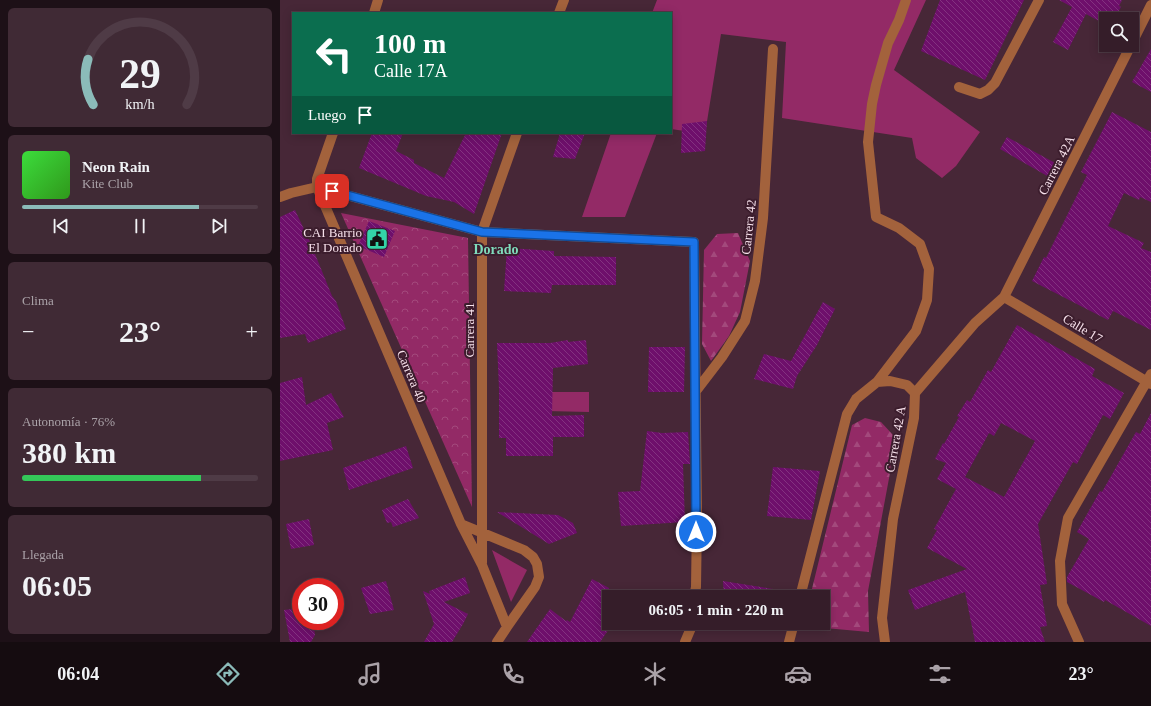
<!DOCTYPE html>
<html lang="es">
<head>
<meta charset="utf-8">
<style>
	:root { --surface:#351d29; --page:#402a35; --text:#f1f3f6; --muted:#aaa2a8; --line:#4f3b46; --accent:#8bbbb9 }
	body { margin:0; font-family:Georgia,serif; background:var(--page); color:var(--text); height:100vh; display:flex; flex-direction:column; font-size:15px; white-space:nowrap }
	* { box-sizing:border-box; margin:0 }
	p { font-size:13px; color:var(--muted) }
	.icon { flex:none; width:22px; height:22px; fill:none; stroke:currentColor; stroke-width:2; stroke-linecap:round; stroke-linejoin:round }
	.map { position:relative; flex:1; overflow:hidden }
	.drawer { display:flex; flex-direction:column; gap:8px; padding:8px; background:#1d1017; width:280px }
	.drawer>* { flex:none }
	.hud { position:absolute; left:12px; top:12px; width:380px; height:122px; border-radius:0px; box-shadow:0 2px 10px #0003,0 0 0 1px var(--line); background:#0b6e4f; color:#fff; overflow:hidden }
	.tools { position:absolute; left:819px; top:12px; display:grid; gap:8px }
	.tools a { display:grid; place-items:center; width:40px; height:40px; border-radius:0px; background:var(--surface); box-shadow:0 2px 10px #0003,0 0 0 1px var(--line); font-size:20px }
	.speed { position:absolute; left:12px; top:578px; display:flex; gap:8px; font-size:20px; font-weight:700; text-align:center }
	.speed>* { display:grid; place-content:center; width:52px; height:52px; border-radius:50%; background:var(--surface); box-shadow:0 2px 10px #0003,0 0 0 1px var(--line); line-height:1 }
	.speed .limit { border:6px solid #d22; background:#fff; color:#111 }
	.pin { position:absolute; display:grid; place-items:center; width:34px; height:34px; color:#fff; margin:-17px; border-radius:8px; box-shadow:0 2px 6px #0006 }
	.me { position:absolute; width:44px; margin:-22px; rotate:0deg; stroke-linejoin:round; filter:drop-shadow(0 0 3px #0008) }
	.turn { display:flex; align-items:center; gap:14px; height:84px; padding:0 16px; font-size:18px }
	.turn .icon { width:52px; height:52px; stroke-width:2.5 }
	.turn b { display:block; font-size:28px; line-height:34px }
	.then { display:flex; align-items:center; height:38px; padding:0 16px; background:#0003; gap:8px; font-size:15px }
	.big { font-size:30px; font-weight:600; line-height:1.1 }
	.drawer .tile { flex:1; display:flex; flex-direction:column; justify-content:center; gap:6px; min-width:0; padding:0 14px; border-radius:6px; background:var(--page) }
	.drawer .dial { align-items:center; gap:0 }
	.dial svg { height:104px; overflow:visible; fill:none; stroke:var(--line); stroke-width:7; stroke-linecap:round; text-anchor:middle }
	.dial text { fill:var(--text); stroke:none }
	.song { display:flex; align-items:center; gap:12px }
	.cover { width:48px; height:48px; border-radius:6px; background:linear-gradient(135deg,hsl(120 70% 55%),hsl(110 70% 35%)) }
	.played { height:4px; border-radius:2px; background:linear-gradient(90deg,var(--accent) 75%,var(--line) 75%) }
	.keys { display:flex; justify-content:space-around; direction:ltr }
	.heat { display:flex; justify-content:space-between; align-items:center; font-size:22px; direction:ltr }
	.charge { height:6px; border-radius:3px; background:linear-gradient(90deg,#34c759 76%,var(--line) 0) }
	.trip { position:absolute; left:322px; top:590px; width:228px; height:40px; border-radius:0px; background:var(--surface); box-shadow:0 2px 10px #0003,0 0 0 1px var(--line); font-weight:600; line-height:40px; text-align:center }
	.tabs { display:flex; height:64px; justify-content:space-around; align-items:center; background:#150c10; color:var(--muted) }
	.tabs .icon { width:28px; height:28px }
	.tabs .current { color:var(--accent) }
	.tabs b { font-size:18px; color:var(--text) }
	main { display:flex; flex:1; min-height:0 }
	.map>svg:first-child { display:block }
</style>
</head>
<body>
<main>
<section class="drawer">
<div class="tile dial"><svg viewBox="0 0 100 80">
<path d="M14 69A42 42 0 1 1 86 69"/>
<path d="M14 69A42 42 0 0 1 10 34" stroke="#8bbbb9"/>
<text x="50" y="56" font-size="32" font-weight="700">29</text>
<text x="50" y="72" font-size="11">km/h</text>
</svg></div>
<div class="tile">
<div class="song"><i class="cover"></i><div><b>Neon Rain</b><p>Kite Club</p></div></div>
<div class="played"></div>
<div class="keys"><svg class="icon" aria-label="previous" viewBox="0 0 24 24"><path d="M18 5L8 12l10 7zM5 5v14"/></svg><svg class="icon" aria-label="pause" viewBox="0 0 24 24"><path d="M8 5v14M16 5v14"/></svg><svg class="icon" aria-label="next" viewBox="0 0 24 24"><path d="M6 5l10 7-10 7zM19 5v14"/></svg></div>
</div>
<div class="tile"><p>Clima</p>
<div class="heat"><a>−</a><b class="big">23°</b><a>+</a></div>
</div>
<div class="tile"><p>Autonomía · 76%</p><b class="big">380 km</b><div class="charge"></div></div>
<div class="tile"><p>Llegada</p><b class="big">06:05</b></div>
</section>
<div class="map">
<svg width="871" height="642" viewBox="0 0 871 642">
	<defs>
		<pattern id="forest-firs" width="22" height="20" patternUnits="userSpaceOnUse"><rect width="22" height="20" fill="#932a66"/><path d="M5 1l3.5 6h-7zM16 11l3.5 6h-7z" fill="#a3497c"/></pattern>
		<pattern id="park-crowns" width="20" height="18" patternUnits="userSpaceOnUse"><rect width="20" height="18" fill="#932a66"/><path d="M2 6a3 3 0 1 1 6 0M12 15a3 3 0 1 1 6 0" fill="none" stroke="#a3497c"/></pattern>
		<pattern id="building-back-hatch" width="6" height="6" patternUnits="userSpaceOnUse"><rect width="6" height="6" fill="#6e0f6b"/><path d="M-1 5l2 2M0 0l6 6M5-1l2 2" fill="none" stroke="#833280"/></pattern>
	</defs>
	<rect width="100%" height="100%" fill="#472737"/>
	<!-- green -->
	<path fill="#932a66" d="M377,0H646L614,70L700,132L676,166L662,178L636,158L632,138L502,118L506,42L441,34L425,134L391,129V13H372Z
		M331,133H377L345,217H302Z
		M266,392H309V412L266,411Z
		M212,550L247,570L231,602Z"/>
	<!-- forest -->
	<path fill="url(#forest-firs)" d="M458,233L470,261L460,312L449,336L431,361L422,344L424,250L437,234Z
		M585,418L601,422L613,435L610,473L588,591L589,632L523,626L524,623H543V597H530L572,425Z"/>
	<!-- park -->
	<path fill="url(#park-crowns)" d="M61,213L188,238L192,507Z"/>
	<!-- building -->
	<path fill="url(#building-back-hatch)" fill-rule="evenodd" d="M660,0H744L705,80L641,51Z
		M779,0H842L839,6L841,7L834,19H826V25L806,14L788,50L773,42L792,7Z
		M871,49V92L852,82Z
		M832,112L871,132V202L860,197L859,200L844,193L828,226L864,243L861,248L871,252V330L833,311L828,320L752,281L764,257L766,258L807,175L801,172Z
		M427,121L425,151L401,153L402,124Z
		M92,133H123L116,151L134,160V163L164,178L186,133H222L194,214L174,202L146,196L79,168Z
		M280,133H305L295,159L273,157Z
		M727,137L777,164L769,177L720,149Z
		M15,210L31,244L52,296L56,301L66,329L28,343L25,334L0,338V217Z
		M89,221L115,231L104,257L78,246Z
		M227,248L274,251V256L336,257V285H272L271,293L224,291Z
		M543,302L555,309L537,345L517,376L513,389L474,379L484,354L511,361Z
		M737,325L815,369L812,376L844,393L830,419L823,415L797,464L793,462L758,524L767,584L760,585L767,626L760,627L765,642H695L685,592L635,610L628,590L687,569L647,548L657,530L654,529L676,489L657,479L666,463L655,459L663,443L664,444L679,417L677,416L687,400L690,402L708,370L711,372ZM721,423L755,441L724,497L685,477L709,433L714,436Z
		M288,340V342L306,340L308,364L273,368L272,416L304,415V437H273V456H226V438H219V389L217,343H270Z
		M369,347H405L404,392H368Z
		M22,377L26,405L51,393L64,417L47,423L53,450L0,461V383Z
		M871,413V626L825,600L824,602L787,582V577L809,539L797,532L820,491L822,492L856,432L860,434Z
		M367,431L382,433L408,432L410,464H403L405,522L341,526L338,492L360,491Z
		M126,446L133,468L69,490L63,468Z
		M493,467L540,471L531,520L487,516Z
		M128,499L139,518L113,527L111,522L107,523L102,510Z
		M217,512L278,515L293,523L297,533L269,544Z
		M29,519L34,545L11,549L6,524Z
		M185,577L190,593L164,602L188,614L183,624L172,642H144L154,624L143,591L150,594L149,591Z
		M312,579L329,588V629L320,642H247L270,609L286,621L287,620L290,622Z
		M106,581L114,610L90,614L81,588Z
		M443,581L512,592L510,597H444Z
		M21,608V621H33L35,635L31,642H10L4,610Z"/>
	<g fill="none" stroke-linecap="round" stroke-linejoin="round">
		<!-- minor -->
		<path stroke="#a3623c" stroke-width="10" d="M94,13L98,0
			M279,13L284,0
			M852,43L871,5
			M679,87L700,94L708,90L715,83L759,0
			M53,133L37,179V187L181,524L202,565L227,627
			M0,197L11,193L37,187L202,232L414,242L417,518L416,587L414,597
			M724,297L871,384
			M597,382L636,331L647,300L649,269L640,244L619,228L596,217L588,142L592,104L596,85L608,43L619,20L626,0
			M416,391L442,357L465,321L475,281L483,218L493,49
			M635,393L695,323L724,297L851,45
			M181,524L244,550L253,557L257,564L259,577L255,587L227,627L217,642
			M202,563V232L237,133
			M520,597L567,414L576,399L597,382L610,381L627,385L635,393L634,418L613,519L602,618L605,642
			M405,642L411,628V623
			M509,642L514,623
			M799,642L782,604L780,561L788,518L871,374"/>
	</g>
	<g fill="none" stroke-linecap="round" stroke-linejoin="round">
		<!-- route casing -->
		<g stroke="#114b97" stroke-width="10">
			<path id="route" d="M52,191L202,232L414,242L416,532"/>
		</g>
		<!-- route -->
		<use href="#route" stroke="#1a73e8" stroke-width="7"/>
	</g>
	<!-- icons -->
	<defs>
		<g id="civic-square" transform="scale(1.15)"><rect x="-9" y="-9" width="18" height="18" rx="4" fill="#33d4a8" stroke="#3c1d2d"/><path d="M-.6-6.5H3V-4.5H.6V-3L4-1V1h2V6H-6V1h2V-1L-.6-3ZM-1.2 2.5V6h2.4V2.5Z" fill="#111"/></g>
	</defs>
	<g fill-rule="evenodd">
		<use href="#civic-square" x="97" y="239"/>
	</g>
	<g text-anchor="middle" stroke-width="4" stroke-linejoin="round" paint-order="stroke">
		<!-- street labels -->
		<g font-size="13" fill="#f7e1eb" stroke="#3c1d2d">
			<text transform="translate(776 165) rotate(-63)" y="5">Carrera 42A</text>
			<text transform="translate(468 227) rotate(-84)" y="5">Carrera 42</text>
			<text transform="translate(803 328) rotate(31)" y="5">Calle 17</text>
			<text transform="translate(189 330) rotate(-90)" y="5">Carrera 41</text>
			<text transform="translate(132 376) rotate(67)" y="5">Carrera 40</text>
			<text transform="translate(615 439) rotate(-80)" y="5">Carrera 42 A</text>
		</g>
		<!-- poi labels -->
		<g font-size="13" fill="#f7e1eb" stroke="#3c1d2d" text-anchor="end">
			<text x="82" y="237">CAI Barrio<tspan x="82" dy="15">El Dorado</tspan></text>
		</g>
		<!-- neighbourhood labels -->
		<g font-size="14" font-weight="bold" fill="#7fdbbb" stroke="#3c1d2d">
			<text x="216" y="254">Dorado</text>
		</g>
	</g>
</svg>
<div class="tools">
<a><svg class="icon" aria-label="search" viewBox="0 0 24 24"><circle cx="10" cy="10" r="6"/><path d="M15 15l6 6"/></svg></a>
</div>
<div class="speed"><div class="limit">30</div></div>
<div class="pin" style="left:52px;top:191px;background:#d93025"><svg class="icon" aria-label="arrive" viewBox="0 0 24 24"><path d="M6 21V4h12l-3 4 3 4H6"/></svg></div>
<svg class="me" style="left:416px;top:532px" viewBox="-20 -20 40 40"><circle r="17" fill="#1a73e8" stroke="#fff" stroke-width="3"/><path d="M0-11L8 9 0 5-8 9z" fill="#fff"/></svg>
<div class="trip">06:05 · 1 min · 220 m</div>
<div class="hud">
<div class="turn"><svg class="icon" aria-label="left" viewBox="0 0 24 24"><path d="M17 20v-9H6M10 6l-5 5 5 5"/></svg><div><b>100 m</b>Calle 17A</div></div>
<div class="then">Luego<svg class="icon" aria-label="arrive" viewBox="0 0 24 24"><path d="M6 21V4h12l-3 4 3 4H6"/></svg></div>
</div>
</div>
</main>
<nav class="tabs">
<b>06:04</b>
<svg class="icon current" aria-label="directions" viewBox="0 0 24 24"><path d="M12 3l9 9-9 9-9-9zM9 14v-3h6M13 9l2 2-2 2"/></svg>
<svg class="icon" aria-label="music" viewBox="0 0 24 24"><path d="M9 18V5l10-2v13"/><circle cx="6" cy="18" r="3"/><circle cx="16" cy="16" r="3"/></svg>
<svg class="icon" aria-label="phone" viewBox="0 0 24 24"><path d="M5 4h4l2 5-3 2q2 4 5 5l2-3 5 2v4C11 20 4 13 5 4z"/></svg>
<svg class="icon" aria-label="climate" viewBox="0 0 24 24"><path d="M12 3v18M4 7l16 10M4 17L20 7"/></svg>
<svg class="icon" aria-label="car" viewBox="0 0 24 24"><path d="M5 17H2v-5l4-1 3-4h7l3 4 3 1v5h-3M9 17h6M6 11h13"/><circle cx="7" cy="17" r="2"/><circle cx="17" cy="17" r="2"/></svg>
<svg class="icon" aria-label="filters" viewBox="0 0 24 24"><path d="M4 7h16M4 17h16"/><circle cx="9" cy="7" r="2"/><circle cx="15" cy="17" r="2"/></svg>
<b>23°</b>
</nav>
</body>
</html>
